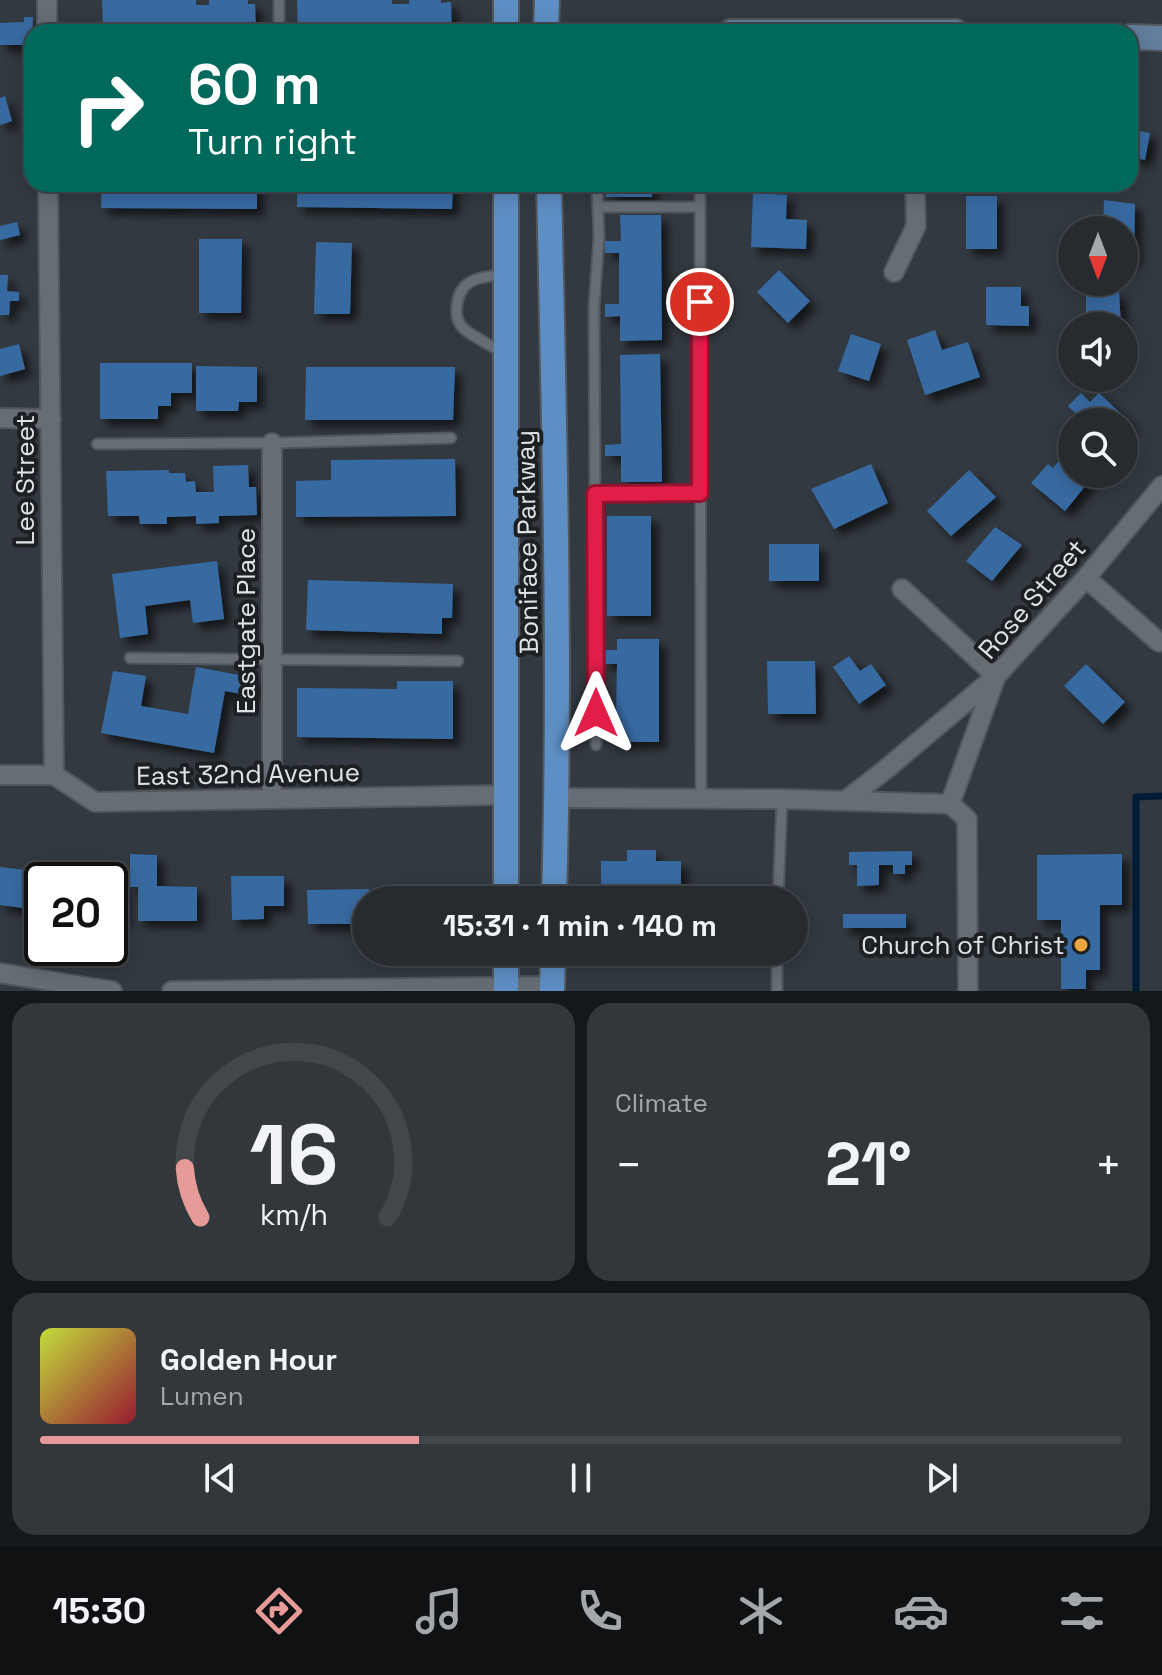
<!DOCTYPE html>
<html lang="en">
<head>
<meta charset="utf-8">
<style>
	:root { --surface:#262b30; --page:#32373c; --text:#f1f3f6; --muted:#a4a7ab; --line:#42474c; --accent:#e69b98 }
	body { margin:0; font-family:"Space Grotesk",sans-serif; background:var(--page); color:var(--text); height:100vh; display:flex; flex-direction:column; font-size:30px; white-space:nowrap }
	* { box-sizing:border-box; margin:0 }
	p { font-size:26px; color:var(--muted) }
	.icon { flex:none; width:44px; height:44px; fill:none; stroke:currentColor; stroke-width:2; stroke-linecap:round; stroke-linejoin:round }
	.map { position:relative; height:991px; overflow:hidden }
	.details { display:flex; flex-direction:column; gap:12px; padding:12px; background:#15181a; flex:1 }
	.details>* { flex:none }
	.top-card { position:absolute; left:24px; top:24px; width:1114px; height:168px; border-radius:24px; box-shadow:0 4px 20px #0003,0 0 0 2px var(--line); background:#00695c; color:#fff; overflow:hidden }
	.needle { width:52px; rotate:180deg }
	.controls { position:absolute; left:1058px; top:216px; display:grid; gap:16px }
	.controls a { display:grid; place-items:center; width:80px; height:80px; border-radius:50%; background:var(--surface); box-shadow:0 4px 20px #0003,0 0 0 2px var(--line); font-size:40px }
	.speed { position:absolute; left:24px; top:862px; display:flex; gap:16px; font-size:40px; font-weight:700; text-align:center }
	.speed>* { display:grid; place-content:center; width:104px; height:104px; border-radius:50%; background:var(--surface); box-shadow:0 4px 20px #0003,0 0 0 2px var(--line); line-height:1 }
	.speed .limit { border:4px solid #111; border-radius:12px; background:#fff; color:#111 }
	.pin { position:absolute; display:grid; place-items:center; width:68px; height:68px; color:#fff; margin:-34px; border:4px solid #fff; border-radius:50%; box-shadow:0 2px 8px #0007 }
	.me { position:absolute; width:88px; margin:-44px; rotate:0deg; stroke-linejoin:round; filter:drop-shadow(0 0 6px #0008) }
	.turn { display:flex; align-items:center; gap:28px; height:168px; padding:0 32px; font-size:36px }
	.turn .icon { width:104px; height:104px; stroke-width:2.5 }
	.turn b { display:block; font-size:56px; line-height:68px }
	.big { font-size:60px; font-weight:800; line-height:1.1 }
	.details .card { flex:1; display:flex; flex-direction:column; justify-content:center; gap:12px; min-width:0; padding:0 28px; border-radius:24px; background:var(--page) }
	.details .dial { align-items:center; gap:0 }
	.dial svg { height:208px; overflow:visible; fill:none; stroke:var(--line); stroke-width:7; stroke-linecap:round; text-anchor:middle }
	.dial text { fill:var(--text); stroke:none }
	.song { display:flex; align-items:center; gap:24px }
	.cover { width:96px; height:96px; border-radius:12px; background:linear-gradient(135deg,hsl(70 70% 55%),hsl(350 70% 35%)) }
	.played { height:8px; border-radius:4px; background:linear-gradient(90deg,var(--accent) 35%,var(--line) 35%) }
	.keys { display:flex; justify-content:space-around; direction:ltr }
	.heat { display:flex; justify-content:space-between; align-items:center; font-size:44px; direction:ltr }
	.details .tiles { flex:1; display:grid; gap:12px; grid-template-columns:1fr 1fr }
	.card:last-child { grid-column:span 2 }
	.trip { position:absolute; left:352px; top:886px; width:456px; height:80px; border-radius:40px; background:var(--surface); box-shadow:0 4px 20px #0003,0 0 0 2px var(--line); font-weight:800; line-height:80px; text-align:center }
	.menu { display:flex; height:128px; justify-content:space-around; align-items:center; background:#0f1113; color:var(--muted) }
	.menu .icon { width:56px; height:56px }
	.menu .active { color:var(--accent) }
	.menu b { font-size:36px; color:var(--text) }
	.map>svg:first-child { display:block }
</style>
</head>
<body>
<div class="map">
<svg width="1162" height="991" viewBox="0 0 1162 991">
	<defs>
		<filter id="shadow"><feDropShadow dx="7" dy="7" stdDeviation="4" flood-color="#0009"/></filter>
	</defs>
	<rect width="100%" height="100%" fill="#323940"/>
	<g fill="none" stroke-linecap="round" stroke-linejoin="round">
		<!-- stream -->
		<path stroke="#021c38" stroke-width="7" d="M1136,991V797L1162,796"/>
	</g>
	<!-- building -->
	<path fill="#376ba2" filter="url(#shadow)" d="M102,0H196V5H209V0H248V4H255L256,32H103Z
		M297,0H392V4H409V0H441V3L451,2L452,32H298Z
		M24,17H33L32,47L25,48V45H0V23L24,22Z
		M5,96L12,121L0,125V98Z
		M1130,129L1150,133L1145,160L1130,157Z
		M102,184H257V209L101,208Z
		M297,184H453L452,209L297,207Z
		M606,184H652V197H606Z
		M753,193L787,195L786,219L807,220L806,249L751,247Z
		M966,196H997V249H966Z
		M1104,200L1135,204L1134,259L1124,260V230H1103Z
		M620,215H661L662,340L620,341V316L605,317V304H619V253H605V241H621Z
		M17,222L20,235L0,240V226Z
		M199,239H242L241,313H199Z
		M316,242L352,243L350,314H314Z
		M779,270L810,301L788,323L757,292Z
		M0,275H8L7,291L19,292V301H10L9,315H0Z
		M986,287H1021V306H1029V326L986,325Z
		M1086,292H1119L1121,326H1086Z
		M935,330L942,350L968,342L980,377L925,395L907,340Z
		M851,334L881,344L869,381L838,371Z
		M19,344L25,369L0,376V349Z
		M660,354L662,482H621V456H605V445L621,444L620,355Z
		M100,363H192V393H171V406H158V419H100Z
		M196,366L257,367V402H239L238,411H196Z
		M306,367H455L453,420H305Z
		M1081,393L1090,402L1099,393L1132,424L1124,432V422H1084L1068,406Z
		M1070,447L1072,449V474H1095L1065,511L1031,483L1048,464L1053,468Z
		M455,459L456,516L296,517V481L331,480V460Z
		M871,464L888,503L834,529L811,489Z
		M248,465L249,487H256L257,515L219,516V523L196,524V516L167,517V524H140L139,516H108L106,471L169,470V473H185L186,482L195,481L196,492H214L213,466Z
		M969,470L996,497L951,536L927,511Z
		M607,516H651V616H607Z
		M995,527L1022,545L992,581L966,561Z
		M769,544H819V581H769Z
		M217,561L224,619L193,623L190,600L145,606L148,634L120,638L112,574Z
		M308,580L453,584L452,618H442V634L306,630Z
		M617,639H659V742H616V732H604V718H616L617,664H603V650H617Z
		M849,656L860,671L871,664L886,685L859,704L833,667Z
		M767,661H815L816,714H768Z
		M1086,664L1125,702L1103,724L1064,686Z
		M196,667L255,678L252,696L225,691L214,753L101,733L113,671L146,676L141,706L188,714Z
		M397,681H453V739L297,737V688L397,689Z
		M627,850H656V861H681V900H601V861H627Z
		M912,851V865H905V874H893V865H879V885L857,886V865H849V852Z
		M130,854L157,855V886L197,887V921H138V887H130Z
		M1122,854V905H1100V970H1086V989H1061V920H1037V855Z
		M0,867L43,872L38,910L0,905Z
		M231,876H284V906H264V919L232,920Z
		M110,881H123V920L110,919Z
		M369,889L370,900H366V924H308L307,890Z
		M389,889H454V900H389Z
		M843,914H906V928H843Z"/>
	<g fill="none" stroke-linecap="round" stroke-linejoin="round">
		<!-- lane casing -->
		<g stroke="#51575d" stroke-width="13">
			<path id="lane" d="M279,0V32
				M700,184L701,799
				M598,207H700
				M503,353C492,346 472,336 464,329C457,323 456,313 457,305C460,277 483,277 506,274
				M97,444L272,443L451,438
				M595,494L594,306L599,237L597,184
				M130,658L458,661
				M596,745L595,494L700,493
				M778,900L782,799
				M777,952V991"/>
		</g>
		<!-- street casing -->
		<g stroke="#51575d" stroke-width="22">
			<path id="street" d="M47,0V32
				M48,184L54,775
				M894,272L916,226L915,184
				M0,418L51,419
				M272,443V799
				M1086,578L1159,642
				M902,589L996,676
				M0,775H54L95,802L506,795
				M557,798L782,799L950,804
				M845,801L885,770L994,678
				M0,973L112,991
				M172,991L552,986
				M968,991L967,819L950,804L996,676L1086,578L1162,486"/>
		</g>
		<!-- secondary casing -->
		<g stroke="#51575d" stroke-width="28">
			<path id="secondary" d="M731,32H956
				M1130,37L1162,38"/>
		</g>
		<!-- primary casing -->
		<g stroke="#51575d" stroke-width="28">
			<path id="primary" d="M506,32V0
				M546,32L547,0
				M506,184V900
				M549,184C554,423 561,661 554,900
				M506,952V991
				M552,991L553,952"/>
		</g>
		<!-- lane -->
		<use href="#lane" stroke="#666d75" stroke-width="9"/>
		<!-- street -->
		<use href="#street" stroke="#666d75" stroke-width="18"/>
		<!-- secondary -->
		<use href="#secondary" stroke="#627e9c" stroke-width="24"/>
		<!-- primary -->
		<use href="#primary" stroke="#5e8fc4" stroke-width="24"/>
	</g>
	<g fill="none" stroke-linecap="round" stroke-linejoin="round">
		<!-- route casing -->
		<g stroke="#92132f" stroke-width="20">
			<path id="route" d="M596,713L595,494L700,493V302"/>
		</g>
		<!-- route -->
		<use href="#route" stroke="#e11d48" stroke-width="14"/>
	</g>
	<!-- markers -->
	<circle fill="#f0a63e" stroke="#1d2023" stroke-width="3" cx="1081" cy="945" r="8"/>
	<g text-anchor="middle" stroke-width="8" stroke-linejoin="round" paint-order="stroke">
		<!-- street labels -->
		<g font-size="26" fill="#dfe3e8" stroke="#1d2023">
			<text transform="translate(25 480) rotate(-90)" y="9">Lee Street</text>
			<text transform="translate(527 542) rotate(-91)" y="9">Boniface Parkway</text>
			<text transform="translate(1032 599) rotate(-49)" y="9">Rose Street</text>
			<text transform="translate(246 621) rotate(-90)" y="9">Eastgate Place</text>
			<text transform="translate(248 774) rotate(-1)" y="9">East 32nd Avenue</text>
		</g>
		<!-- poi labels -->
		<g font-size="26" fill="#dfe3e8" stroke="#1d2023" text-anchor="end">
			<text x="1065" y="954">Church of Christ</text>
		</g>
	</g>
</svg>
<div class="controls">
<a><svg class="needle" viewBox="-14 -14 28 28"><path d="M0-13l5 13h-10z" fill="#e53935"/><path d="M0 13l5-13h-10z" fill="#a4a7ab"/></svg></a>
<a><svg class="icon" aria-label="sound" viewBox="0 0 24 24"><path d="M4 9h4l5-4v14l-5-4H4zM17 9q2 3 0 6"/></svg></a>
<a><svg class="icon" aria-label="search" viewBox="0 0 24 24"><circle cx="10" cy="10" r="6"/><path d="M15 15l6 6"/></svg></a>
</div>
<div class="speed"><div class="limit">20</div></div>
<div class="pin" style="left:700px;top:302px;background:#d93025"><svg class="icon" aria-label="arrive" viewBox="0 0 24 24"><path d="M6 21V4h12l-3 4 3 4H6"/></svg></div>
<svg class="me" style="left:596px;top:713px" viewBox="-20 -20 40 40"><path d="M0-17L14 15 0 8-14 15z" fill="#e11d48" stroke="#fff" stroke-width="4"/></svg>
<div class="trip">15:31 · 1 min · 140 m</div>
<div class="top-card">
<div class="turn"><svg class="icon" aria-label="right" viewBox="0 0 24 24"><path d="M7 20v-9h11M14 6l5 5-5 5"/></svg><div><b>60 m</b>Turn right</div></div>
</div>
</div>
<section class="details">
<div class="tiles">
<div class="card dial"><svg viewBox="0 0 100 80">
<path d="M14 69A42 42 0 1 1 86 69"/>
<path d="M14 69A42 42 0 0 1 8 50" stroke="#e69b98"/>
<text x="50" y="56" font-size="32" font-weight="700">16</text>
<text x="50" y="72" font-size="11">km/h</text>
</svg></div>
<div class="card"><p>Climate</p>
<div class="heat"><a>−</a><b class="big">21°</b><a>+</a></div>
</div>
<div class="card">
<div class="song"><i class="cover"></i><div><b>Golden Hour</b><p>Lumen</p></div></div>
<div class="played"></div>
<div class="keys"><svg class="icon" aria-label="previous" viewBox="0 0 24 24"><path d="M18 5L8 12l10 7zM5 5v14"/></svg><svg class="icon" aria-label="pause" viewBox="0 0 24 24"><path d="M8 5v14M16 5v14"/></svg><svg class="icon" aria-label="next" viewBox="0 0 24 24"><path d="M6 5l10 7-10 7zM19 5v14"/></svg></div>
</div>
</div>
</section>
<nav class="menu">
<b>15:30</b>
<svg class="icon active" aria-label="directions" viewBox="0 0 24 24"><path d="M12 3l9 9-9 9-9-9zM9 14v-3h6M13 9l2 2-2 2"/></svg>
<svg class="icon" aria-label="music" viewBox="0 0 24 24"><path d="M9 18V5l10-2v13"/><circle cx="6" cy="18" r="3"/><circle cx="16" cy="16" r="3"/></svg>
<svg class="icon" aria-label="phone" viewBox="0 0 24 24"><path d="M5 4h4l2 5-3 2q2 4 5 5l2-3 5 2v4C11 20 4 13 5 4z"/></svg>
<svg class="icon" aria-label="climate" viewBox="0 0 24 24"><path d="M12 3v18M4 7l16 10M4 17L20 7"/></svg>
<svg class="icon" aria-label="car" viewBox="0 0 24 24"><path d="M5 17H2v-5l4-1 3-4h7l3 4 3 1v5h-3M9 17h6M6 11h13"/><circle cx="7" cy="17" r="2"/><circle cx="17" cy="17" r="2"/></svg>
<svg class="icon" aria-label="filters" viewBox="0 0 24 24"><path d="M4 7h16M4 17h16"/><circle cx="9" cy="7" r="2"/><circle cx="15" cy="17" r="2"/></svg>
</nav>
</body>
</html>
